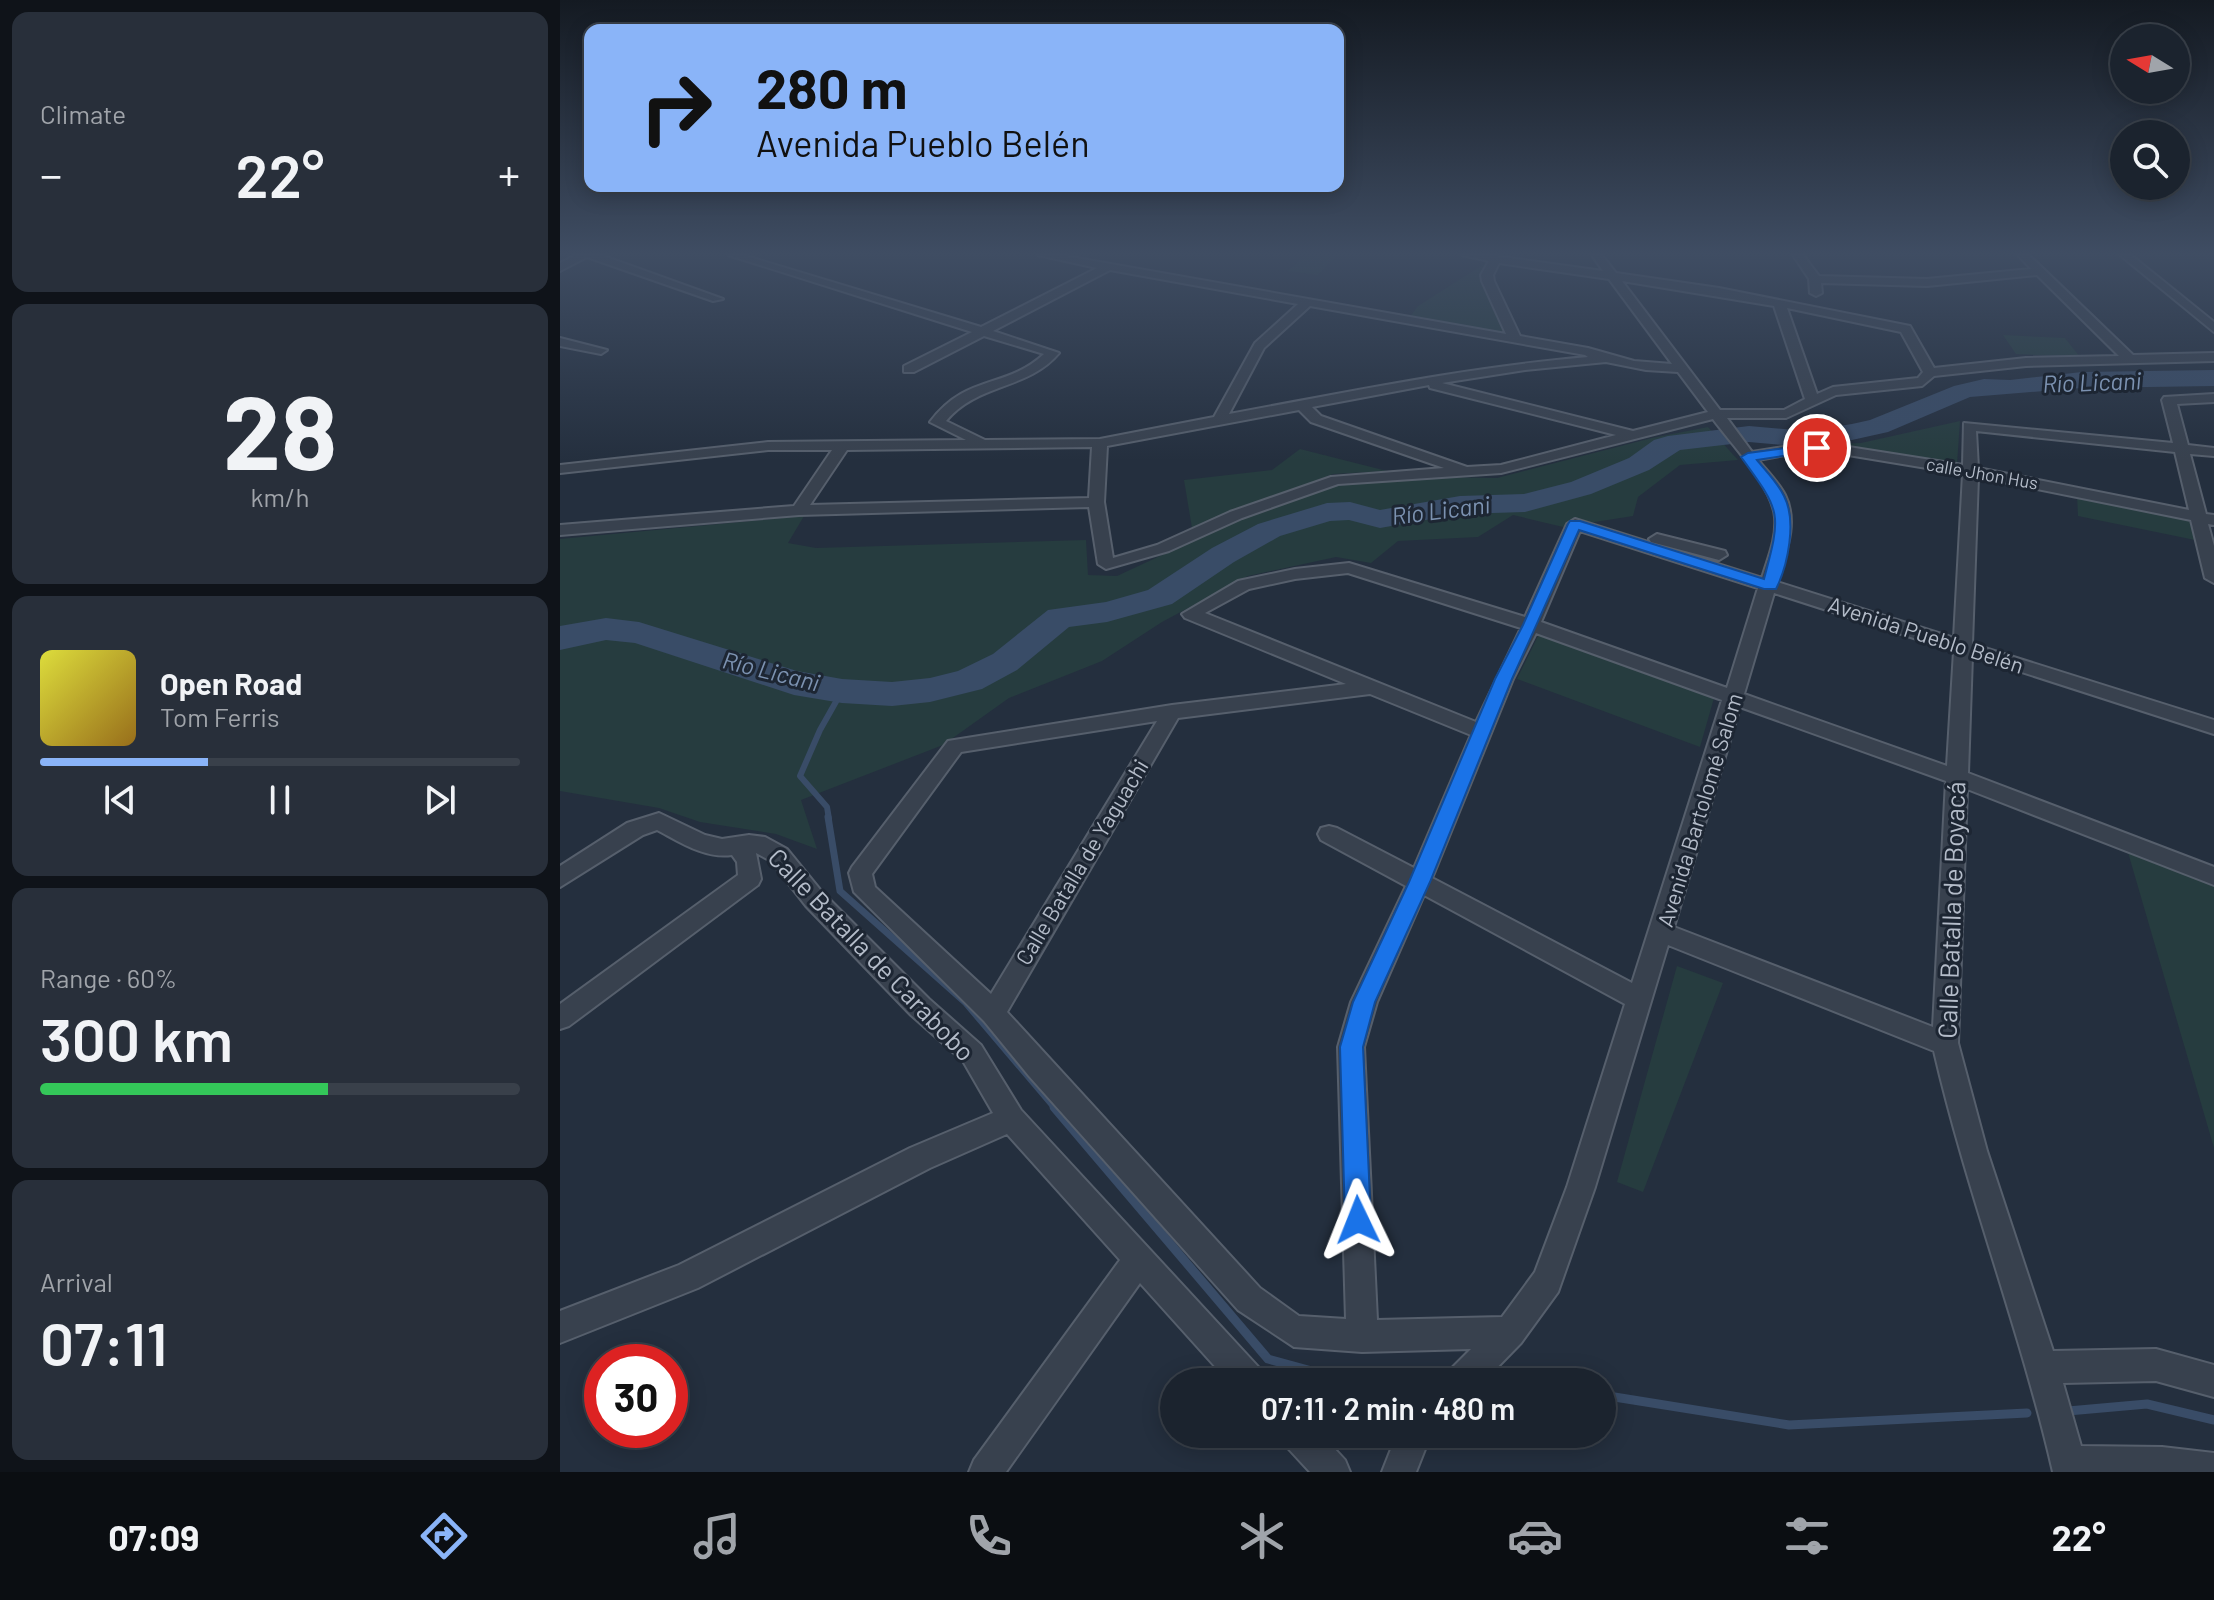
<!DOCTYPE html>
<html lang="en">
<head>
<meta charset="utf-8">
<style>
	:root { --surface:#1b232e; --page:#282f3a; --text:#f1f3f6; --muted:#a0a4aa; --line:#39404a; --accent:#8ab4f8 }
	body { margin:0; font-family:Barlow,sans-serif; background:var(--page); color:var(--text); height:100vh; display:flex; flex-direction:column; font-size:30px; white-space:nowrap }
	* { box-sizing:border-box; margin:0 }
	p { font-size:26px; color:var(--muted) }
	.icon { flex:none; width:44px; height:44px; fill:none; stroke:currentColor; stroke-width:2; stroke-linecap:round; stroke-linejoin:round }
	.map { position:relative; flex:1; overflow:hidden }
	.drawer { display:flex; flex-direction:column; gap:12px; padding:12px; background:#0f1319; width:560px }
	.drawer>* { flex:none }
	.hud { position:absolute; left:24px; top:24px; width:760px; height:168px; border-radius:16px; box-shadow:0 4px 20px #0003,0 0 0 2px var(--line); background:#8ab4f8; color:#111; overflow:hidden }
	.needle { width:52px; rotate:281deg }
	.buttons { position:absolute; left:1550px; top:24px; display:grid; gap:16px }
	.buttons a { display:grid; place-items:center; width:80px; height:80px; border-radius:50%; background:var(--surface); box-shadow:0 4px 20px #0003,0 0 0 2px var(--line); font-size:40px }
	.speed { position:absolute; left:24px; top:1344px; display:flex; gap:16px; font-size:40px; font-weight:700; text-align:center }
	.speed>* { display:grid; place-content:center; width:104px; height:104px; border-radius:50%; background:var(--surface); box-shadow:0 4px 20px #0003,0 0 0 2px var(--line); line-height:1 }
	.speed .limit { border:12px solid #d22; background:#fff; color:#111 }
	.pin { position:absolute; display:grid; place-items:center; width:68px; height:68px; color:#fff; margin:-34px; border:4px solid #fff; border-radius:50%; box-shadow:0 2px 8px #0007 }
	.me { position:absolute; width:88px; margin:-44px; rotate:358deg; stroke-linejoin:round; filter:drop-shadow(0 0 6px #0008) }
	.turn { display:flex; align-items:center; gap:28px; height:168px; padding:0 40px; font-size:36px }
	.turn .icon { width:104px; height:104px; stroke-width:2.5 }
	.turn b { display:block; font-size:56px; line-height:68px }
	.big { font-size:60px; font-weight:600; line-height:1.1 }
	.drawer .card { flex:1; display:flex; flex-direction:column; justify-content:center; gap:12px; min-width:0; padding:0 28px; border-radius:16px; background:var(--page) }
	.drawer .dial { align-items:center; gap:0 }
	.dial b { font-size:104px; line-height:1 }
	.song { display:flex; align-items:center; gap:24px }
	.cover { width:96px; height:96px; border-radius:12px; background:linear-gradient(135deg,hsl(60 70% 55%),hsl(40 70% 35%)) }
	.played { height:8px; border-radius:4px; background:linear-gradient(90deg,var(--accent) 35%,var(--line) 35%) }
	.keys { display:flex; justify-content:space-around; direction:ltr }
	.heat { display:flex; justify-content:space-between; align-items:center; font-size:44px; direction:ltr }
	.charge { height:12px; border-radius:6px; background:linear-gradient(90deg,#34c759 60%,var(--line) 0) }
	.trip { position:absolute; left:600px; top:1368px; width:456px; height:80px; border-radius:40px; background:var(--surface); box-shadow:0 4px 20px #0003,0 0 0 2px var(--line); font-weight:600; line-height:80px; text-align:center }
	.tabs { display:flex; height:128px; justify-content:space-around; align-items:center; background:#0b0e12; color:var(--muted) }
	.tabs .icon { width:56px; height:56px }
	.tabs .on { color:var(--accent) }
	.tabs b { font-size:36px; color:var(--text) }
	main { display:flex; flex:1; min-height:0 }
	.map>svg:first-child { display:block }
</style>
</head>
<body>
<main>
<section class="drawer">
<div class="card"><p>Climate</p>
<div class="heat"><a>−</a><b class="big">22°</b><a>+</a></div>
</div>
<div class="card dial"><b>28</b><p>km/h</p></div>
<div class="card">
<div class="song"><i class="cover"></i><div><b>Open Road</b><p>Tom Ferris</p></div></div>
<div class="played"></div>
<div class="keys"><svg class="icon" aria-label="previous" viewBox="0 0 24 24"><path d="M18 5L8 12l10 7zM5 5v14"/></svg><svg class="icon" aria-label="pause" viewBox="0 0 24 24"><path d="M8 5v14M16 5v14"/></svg><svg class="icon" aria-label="next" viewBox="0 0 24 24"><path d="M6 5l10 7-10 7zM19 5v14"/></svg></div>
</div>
<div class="card"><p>Range · 60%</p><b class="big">300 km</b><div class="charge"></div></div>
<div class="card"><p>Arrival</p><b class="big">07:11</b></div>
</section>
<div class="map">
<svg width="1654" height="1472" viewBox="0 0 1654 1472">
	<rect width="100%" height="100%" fill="#242f3e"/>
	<!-- green -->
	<path fill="#263c3f" d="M745,255H777L758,275L728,271Z
		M927,262L920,278L943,331L932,332L849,318L858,306Z
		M1443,335L1505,338L1520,357L1456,354Z
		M1400,421L1397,464L1267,444L1301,443Z
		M1148,427L1178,460L1120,465L1078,497L1073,516L1003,527L953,515L918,537L838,541L811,563L776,557L688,576L602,622L542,661L449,698L383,745L241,800L257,849L216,834L140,822L99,808L0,791V539L244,516L228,543L256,548L526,540L528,575L557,576L671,523L773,486L873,477L937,478L1092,438Z
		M740,449L827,471L773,474L632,528L624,480L712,470Z
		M1517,495L1631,518L1635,540L1518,516Z
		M979,634L1154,698L1140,747L957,679Z
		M1567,849L1654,884V1148Z
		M1117,966L1163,983L1083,1192L1057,1182Z"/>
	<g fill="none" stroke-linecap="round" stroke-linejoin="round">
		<!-- stream-far2 -->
		<path stroke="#394c67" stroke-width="6" d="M269,819L267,807L240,776L260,730L282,691"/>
		<!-- stream-far1 -->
		<path stroke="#394c67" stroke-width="7" d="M268,817L280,891L406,1003L496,1109"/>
		<!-- stream -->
		<path stroke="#394c67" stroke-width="9" d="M494,1107L708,1359L792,1382
			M1042,1395L1229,1425L1467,1413
			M1508,1411L1587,1404L1654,1420"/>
		<!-- river -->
		<path fill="#394c67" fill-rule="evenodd" d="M1654,370V386L1522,388L1410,397L1328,432L1292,440L1247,447L1189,442L1120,450L1089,470L1031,494L965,512L900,514L820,528L789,520L770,521L720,536L674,562L612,604L547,622L509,627L457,670L422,689L370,702L332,706L282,703L234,695L75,643L46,640L0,650V626L46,618L79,622L237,671L282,679L332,682L370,678L398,671L433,654L488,610L546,602L588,590L652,548L698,524L767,503L790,502L820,510L900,496L964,494L1011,482L1069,458L1094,440L1108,436L1189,426L1247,431L1292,424L1310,420L1394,386L1424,379L1450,380L1522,372Z"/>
		<!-- minor casing -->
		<g stroke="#565f6c" stroke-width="4">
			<path id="minor" d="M16,255H41L163,299L153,301L27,257L0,271V263Z
				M168,255H183L421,327L537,268L478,255H500L946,334L922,281L921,275L929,261L902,255H928L1043,271L1032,255H1042L1056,273L1159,288L1350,326L1374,368L1466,358L1559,356L1477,275L1367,286L1261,283L1262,293L1256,296L1250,293L1249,279L1233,255H1243L1259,276L1367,279L1471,269L1458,255H1469L1573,355L1654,353V361L1466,366L1374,376L1362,386L1276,395L1226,418H1167L1192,452L1236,445H1276L1403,465L1404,423L1613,443L1602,400L1604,397L1654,394V402L1617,404L1628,445L1654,448V456L1630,454L1646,514L1654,515V525L1648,524L1654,546V583L1645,578L1631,520L1418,477L1412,644L1654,720V734L1412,656L1408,773L1654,867V885L1407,789L1398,1043L1427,1151L1493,1351L1596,1349L1654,1365V1397L1596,1381L1503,1383L1521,1446L1602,1447L1654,1453V1472H1493C1460,1329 1407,1193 1374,1051L1108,945L1035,1187L998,1292L961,1343L923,1382H884L889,1371L911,1349L802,1352L734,1347L678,1310L469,1076L424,1021L294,892L289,873L292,867L388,741L612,705L786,684L625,618L622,614L678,581L735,569L789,563L965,617L1007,524L1015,519L1202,578C1208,558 1217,538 1215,517C1212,486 1172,445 1153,419L941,473L778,484L682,518L609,551L546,569L538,564L529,507L239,515L0,535V525L234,506L272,450H208L0,473V465L208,442L406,440L370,422C407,373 445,390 484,354L424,336L354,372H344V366L412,332ZM939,263L1049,279L1112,364L1074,361L1028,348L960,336L934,281L933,275ZM550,270L738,304L695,343L654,417L540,439L425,440L386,421C417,383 468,390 499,353L433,331ZM1062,281L1214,306L1245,399L1224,410H1160ZM750,306L1025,355L1028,357C907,367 789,392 669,414L704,348ZM1227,308L1341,332L1363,372L1358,378L1273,387L1257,394ZM1046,362L1086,370L1118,372L1148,412L1073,431L882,383L965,370ZM869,385L870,388L1056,435L941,465L907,467L761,416L752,407ZM739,410L751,422L884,468L771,477L670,512L597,545L553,558L544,502L547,446ZM1416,431L1615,452L1629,510L1418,468ZM532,447L529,498L250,505L287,450ZM1236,453H1276L1403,474L1394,638L1217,582C1225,555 1239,523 1225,495C1219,483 1207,471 1198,460ZM1020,531L1198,588L1167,688L981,622ZM788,573L961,628L916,722L645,613L689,589L735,579ZM1214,593L1394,651L1387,766L1184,694ZM976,633L1162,700L1072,983L872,878L953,679ZM810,694L911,735L854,868L777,828L769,826L761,828L758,834L761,840L846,886L791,1002L778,1047L786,1319L739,1316L700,1288L447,1012L618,718ZM1180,707L1386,781L1373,1027L1114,927ZM597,721L431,994L315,887L312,874L401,752ZM864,895L1065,1004L1007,1187L975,1272L942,1317L817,1320L804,1047L817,1002Z
				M1560,255H1571L1654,322V332Z
				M0,338L47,350L41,354L0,346Z
				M1097,534L1165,551L1167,555L1159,560L1091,542L1089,539Z
				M99,813L145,835L162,839L189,835L205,837L227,849L262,892L369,999L421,1045L461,1110L702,1371L707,1382H669L580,1283L446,1472H409L414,1460L560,1260L447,1134L370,1168L138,1288L0,1343V1311L119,1265L350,1148L433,1113L403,1061L351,1015L246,906L211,861L196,853L201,879L198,885L9,1026L0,1029V1004L178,875L177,862L172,855C145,859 120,842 97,830L83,835L0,887V866L67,823Z
				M721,1434H761L785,1460L790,1472H750L726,1446Z
				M837,1434H871L856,1472H822Z"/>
		</g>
		<!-- minor -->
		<use href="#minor" fill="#38414e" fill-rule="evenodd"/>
	</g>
	<!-- sky -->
	<linearGradient id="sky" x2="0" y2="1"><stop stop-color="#141a22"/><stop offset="0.55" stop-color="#3f4d63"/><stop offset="1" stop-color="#3f4d63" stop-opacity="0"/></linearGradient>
	<rect width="1654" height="461" fill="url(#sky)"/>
	<!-- route -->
	<path fill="#1a73e8" stroke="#114b97" stroke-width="2" d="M1257,444L1261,445V450L1197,460C1206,471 1218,483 1224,496C1237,521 1228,565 1216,589H1204L1019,530L952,679L870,882L815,1002L803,1047L811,1220L807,1230L798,1234L789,1230L785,1220L780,1047L793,1002L849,882L935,679L963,625L1008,524L1010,521H1020L1204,579C1222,512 1221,512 1181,457L1188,453Z"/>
	<g text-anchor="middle" stroke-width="6" stroke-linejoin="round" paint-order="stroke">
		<!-- far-street labels -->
		<g font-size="18" fill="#b4bcc9" stroke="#1d2633">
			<text transform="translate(1422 474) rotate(10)" y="6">calle Jhon Hus</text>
		</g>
		<!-- street labels -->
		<g font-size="22" fill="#b4bcc9" stroke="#1d2633">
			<text transform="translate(1366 635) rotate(18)" y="8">Avenida Pueblo Belén</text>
			<text transform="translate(1140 810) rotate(-73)" y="8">Avenida Bartolomé Salom</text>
			<text transform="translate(522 862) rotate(-59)" y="8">Calle Batalla de Yaguachi</text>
		</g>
		<!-- water labels -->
		<g font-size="24" font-style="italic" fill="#7c92b1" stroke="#1d2633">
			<text transform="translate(1532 383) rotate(-2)" y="8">Río Licani</text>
			<text transform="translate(881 511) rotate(-7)" y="8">Río Licani</text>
			<text transform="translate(211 672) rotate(14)" y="8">Río Licani</text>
		</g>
		<!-- near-street labels -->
		<g font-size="26" fill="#b4bcc9" stroke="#1d2633">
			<text transform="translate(1392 910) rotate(-88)" y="9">Calle Batalla de Boyacá</text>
			<text transform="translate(311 955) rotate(46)" y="9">Calle Batalla de Carabobo</text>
		</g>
	</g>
</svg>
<div class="buttons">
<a><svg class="needle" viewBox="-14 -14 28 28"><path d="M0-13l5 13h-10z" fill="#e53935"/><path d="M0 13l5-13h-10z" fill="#a0a4aa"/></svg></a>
<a><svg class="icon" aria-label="search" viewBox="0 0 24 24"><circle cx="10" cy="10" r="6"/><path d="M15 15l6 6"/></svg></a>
</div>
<div class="speed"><div class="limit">30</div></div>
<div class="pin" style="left:1257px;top:448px;background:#d93025"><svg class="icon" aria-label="arrive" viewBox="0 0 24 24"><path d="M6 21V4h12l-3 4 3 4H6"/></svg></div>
<svg class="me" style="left:798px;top:1220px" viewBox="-20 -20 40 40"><path d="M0-17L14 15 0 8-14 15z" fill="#1a73e8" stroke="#fff" stroke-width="4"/></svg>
<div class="trip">07:11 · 2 min · 480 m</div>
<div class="hud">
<div class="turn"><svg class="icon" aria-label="right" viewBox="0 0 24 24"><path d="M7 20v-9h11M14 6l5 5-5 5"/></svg><div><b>280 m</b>Avenida Pueblo Belén</div></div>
</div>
</div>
</main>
<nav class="tabs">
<b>07:09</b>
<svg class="icon on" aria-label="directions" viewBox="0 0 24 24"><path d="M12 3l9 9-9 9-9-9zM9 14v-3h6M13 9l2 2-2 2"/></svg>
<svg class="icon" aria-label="music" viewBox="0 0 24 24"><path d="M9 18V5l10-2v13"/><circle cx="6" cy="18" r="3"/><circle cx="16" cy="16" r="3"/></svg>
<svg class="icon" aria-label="phone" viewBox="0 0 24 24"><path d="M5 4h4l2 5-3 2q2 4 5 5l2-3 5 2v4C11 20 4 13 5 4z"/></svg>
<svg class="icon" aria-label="climate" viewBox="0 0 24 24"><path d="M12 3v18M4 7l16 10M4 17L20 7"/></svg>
<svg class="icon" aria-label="car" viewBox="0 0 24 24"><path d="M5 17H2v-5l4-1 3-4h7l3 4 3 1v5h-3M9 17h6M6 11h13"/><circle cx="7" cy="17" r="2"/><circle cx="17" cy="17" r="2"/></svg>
<svg class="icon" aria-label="filters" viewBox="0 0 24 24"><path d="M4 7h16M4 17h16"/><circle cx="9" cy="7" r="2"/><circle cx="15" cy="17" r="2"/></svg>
<b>22°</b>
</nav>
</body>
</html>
